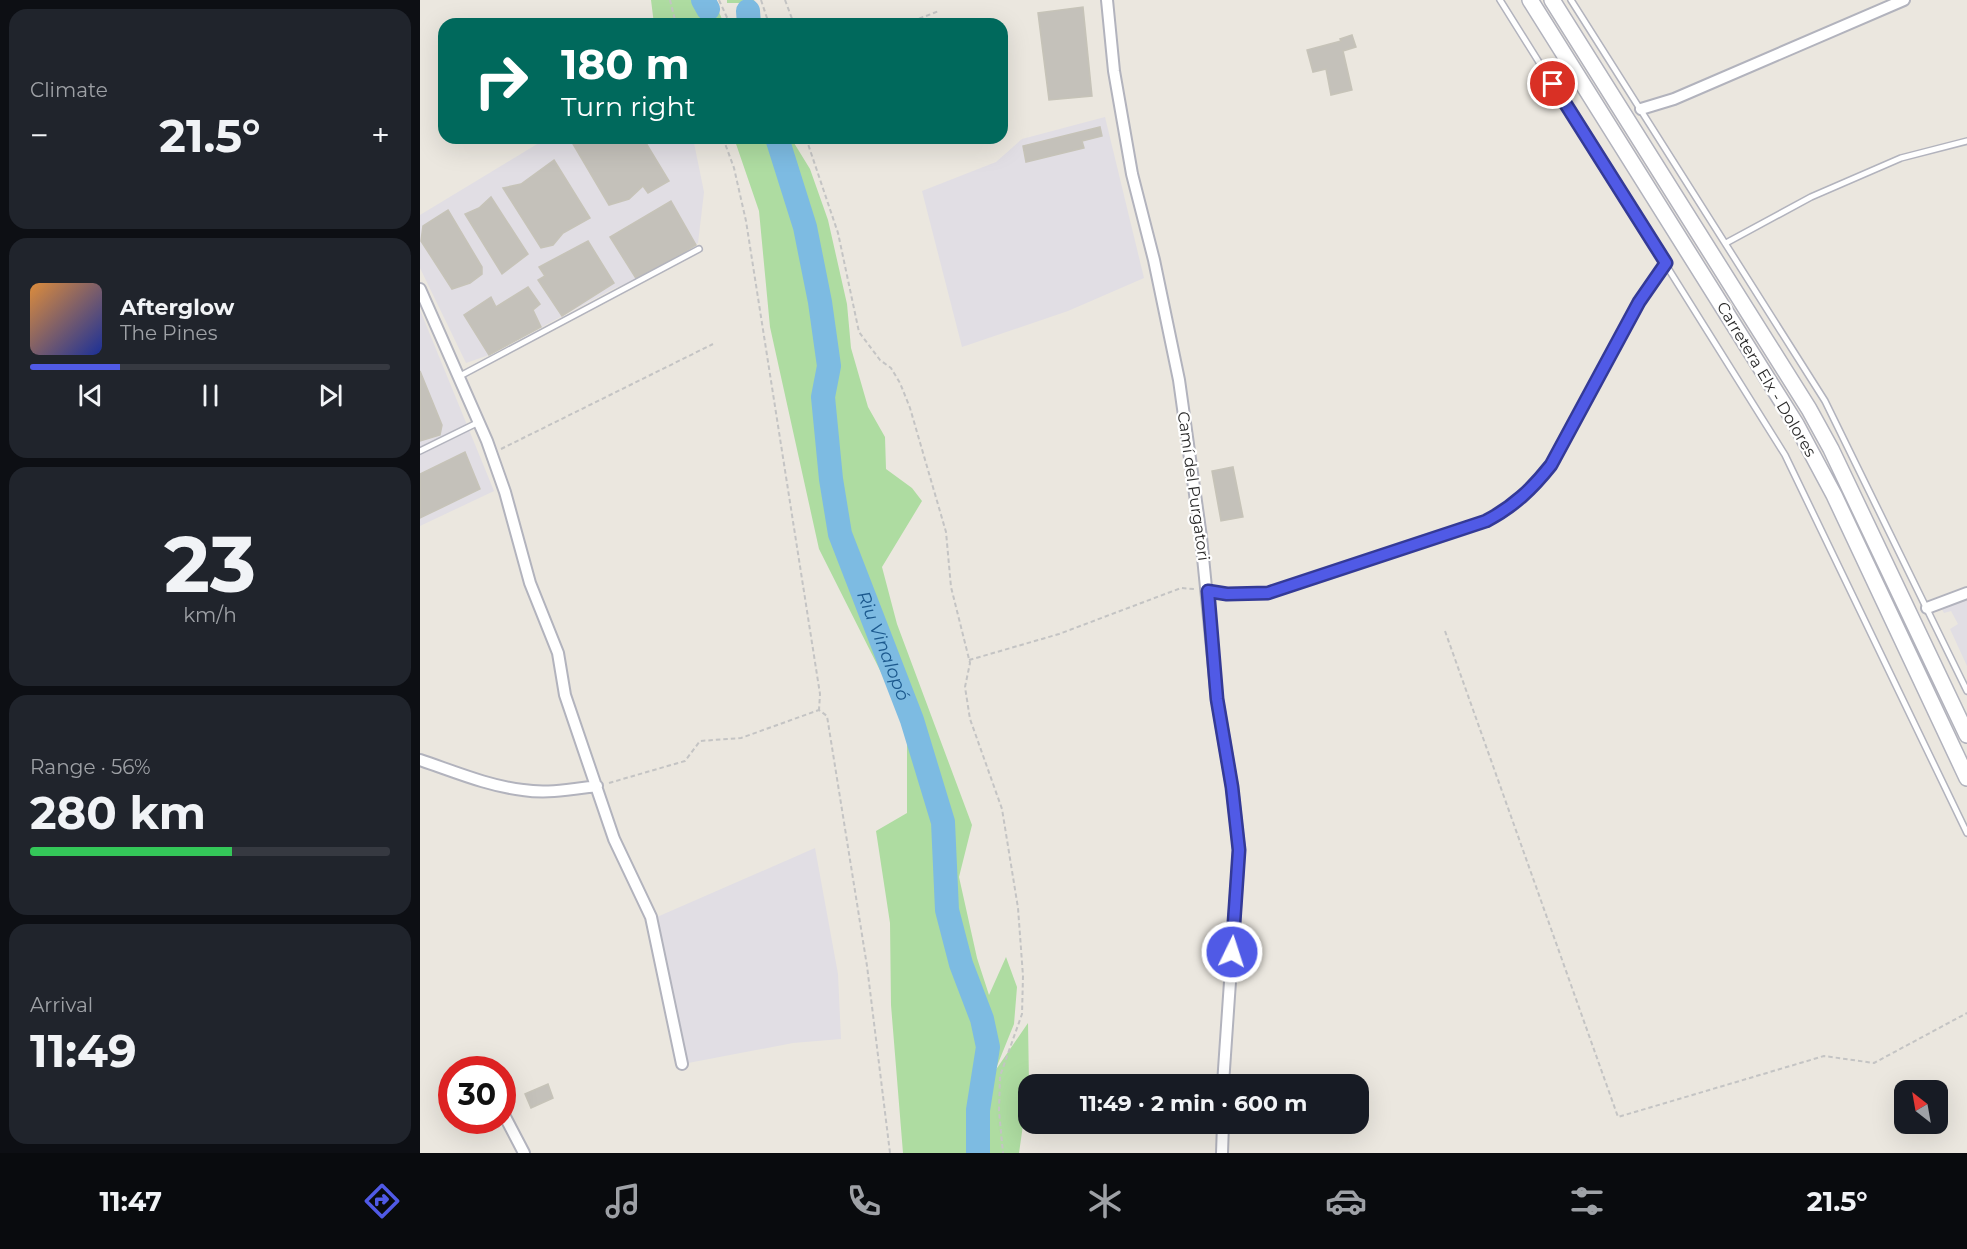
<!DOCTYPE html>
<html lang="en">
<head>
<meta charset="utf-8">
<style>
	:root { --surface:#171b24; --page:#20242c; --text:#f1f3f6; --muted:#9ea1a6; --line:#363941; --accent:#505ae6 }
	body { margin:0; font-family:Montserrat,sans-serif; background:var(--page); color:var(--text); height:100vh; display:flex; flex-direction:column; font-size:22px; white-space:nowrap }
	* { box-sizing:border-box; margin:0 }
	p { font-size:20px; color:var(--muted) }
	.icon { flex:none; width:33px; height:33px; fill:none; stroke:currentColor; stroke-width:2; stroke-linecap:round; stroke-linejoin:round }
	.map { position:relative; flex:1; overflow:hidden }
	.details { display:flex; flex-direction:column; gap:9px; padding:9px; background:#0d0f14; width:420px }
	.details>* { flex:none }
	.guide { position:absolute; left:18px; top:18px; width:570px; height:126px; border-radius:18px; box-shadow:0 6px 24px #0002; background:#00695c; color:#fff; overflow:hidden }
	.needle { width:39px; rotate:329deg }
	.tools { position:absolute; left:1474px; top:1080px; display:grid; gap:12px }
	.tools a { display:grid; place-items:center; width:54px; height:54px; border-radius:12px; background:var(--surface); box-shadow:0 6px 24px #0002; font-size:30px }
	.speed { position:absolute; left:18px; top:1056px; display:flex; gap:12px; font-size:30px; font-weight:700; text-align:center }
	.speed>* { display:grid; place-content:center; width:78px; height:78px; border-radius:50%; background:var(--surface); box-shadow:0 6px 24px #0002; line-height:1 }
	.speed .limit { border:9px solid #d22; background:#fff; color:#111 }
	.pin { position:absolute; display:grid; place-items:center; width:51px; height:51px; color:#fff; margin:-26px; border:3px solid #fff; border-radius:50%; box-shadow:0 2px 6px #0007 }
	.me { position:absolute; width:66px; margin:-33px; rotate:4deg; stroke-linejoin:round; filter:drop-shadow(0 0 4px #0008) }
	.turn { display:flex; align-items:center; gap:21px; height:126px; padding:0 24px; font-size:27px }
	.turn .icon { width:78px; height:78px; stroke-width:2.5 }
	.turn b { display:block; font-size:42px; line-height:51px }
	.big { font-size:45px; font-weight:700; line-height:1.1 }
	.details .widget { flex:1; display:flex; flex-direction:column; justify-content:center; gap:9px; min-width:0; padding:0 21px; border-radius:18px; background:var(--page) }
	.details .dial { align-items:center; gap:0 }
	.dial b { font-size:78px; line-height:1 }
	.song { display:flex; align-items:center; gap:18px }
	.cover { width:72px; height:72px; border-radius:9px; background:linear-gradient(135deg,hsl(30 70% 55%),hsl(230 70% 35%)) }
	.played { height:6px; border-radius:3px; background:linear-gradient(90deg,var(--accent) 25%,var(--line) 25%) }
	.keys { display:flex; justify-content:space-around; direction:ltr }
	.heat { display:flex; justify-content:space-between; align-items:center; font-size:33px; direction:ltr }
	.charge { height:9px; border-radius:4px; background:linear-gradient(90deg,#34c759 56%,var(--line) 0) }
	.trip { position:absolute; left:598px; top:1074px; width:351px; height:60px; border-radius:18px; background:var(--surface); box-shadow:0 6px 24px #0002; font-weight:700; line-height:60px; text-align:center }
	.menu { display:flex; height:96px; justify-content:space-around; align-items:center; background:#090b0e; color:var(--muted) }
	.menu .icon { width:42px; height:42px }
	.menu .active { color:var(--accent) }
	.menu b { font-size:27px; color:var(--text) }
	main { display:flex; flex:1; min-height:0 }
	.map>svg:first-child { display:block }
</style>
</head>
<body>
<main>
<section class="details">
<div class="widget"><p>Climate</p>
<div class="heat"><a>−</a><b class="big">21.5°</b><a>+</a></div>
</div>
<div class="widget">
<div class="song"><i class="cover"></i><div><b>Afterglow</b><p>The Pines</p></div></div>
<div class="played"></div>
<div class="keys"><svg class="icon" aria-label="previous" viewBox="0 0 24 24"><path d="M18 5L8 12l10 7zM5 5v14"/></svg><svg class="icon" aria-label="pause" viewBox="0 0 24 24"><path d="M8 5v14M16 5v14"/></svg><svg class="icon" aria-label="next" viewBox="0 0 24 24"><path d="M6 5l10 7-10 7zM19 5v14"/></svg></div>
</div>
<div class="widget dial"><b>23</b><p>km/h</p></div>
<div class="widget"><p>Range · 56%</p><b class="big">280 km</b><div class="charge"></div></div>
<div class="widget"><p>Arrival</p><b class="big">11:49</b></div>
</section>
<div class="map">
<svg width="1547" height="1153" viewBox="0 0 1547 1153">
	<rect width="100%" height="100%" fill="#ebe7df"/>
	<!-- industrial -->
	<path fill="#e1dee4" d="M685,117L724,278L648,311L542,347L502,191L576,162L602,139Z
		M127,138H273L284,192L278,243L217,280L195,288L69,355L46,363L0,268V215Z
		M0,310L74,491L0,526Z
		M1547,597V666L1530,629L1538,624L1531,611L1524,613L1520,606Z
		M395,848L418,974L421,1039L373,1043L268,1063L237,917Z"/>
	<!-- green -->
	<path fill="#aedca1" d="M231,0H294L304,24H234Z
		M307,0H334L342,24H325L323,3H307Z
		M314,138H371L390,169L408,220L427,304L431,348L448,407L465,437L466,469L492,488L502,501L462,567L477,624L552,825L539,877L557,958L569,995L586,957L597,987L594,1024L575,1071L608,1023L609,1083L599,1153H483L471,1005L470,923L456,831L487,813V724L399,549L350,327L339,211Z"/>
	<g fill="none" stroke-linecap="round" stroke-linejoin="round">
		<!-- river -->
		<g stroke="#7dbbe2" stroke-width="24">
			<path d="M283,0L288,9"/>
			<path d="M328,11L329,24"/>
			<path id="s1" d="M357,138L385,227L400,302L409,366L403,397L411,479L420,534L492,720L523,822L527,910L541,964L562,1019L568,1047L558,1110V1153"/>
		</g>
	</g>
	<!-- building -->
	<path fill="#c4c1ba" stroke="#c6c3b8" stroke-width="1.5" d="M663,7L672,96L629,100L618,13Z
		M932,35L936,47L923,51L932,90L911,95L906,69L893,72L887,50L921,41L920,39Z
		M680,127L682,136L662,141L664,148L606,162L603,146Z
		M162,138H223L249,181L228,193L223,186L209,199L189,205L153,144Z
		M134,160L170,218L143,233L133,245L121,248L83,188L101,184Z
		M71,197L108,254L82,274L45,214L59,208Z
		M251,201L276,245L217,280L190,237Z
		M28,210L62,267V274L50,283L32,289L1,241L3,226Z
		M168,241L194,283L142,316L118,280L125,276L119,267Z
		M108,287L120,304L113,310L121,327L69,355L44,315L71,297L76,307Z
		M0,371L22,425L20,435L0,441Z
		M45,452L60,489L0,518V474Z
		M813,467L823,517L801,521L792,471Z
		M128,1084L133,1098L111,1108L105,1094Z"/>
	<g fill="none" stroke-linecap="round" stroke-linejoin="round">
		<!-- lane casing -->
		<g stroke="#b2b3bd" stroke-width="8">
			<path id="lane" d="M1080,0L1365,455L1547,833
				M1151,0L1405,401L1547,691
				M1306,243L1391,197L1481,158L1547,141
				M40,376L279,249
				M0,451L59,422
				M788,591L807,594L848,593L1066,521C1093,507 1112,489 1131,465L1219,302L1246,263"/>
		</g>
		<!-- street casing -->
		<g stroke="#b2b3bd" stroke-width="14">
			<path id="street" d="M687,0L694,71L712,174L734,260L759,380L781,537L797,699L812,787L819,850L803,1084
				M1221,109L1254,99L1484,0
				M0,289L67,441L85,492L110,583L138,653L145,695L194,839L231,917L262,1064
				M1507,608L1547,593
				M0,760C33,771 68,786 103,790C128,794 153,789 177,786
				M82,1111L104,1153
				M802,1153L803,1124"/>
		</g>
		<!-- secondary casing -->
		<g stroke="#b2b3bd" stroke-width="18">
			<path id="secondary" d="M1110,0L1376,424L1414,495L1547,778
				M1132,0L1389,409L1411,449L1547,735"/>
		</g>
		<!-- path -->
		<path stroke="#c4c4c4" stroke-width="2" stroke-dasharray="4.5 3" stroke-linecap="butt" d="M250,0L256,24
			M299,0L310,24
			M341,0L349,24
			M365,0L374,24
			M485,24L519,11
			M303,138L314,168L326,221L400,694L399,710
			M386,138L418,233L439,332L460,360L471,368L480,383L490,408L526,532L531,587L550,663L545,687L550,719L582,809L598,908L603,976L602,1014L580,1076L579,1111L583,1153
			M81,449L293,344
			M1025,631L1198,1117L1404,1056L1454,1063L1547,1013
			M549,660L639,634L761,588L774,589
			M189,783L265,761L280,741L321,738L399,710L407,716L447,966L470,1153"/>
		<!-- lane -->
		<use href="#lane" stroke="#fff" stroke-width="5"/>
		<!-- street -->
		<use href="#street" stroke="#fff" stroke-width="10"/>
		<!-- secondary -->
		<use href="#secondary" stroke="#fff" stroke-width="15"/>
	</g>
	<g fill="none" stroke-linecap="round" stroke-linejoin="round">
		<!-- route casing -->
		<g stroke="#343a96" stroke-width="15">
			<path id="route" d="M812,952L819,850L812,787L797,699L788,591L807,594L848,593L1066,521C1093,507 1112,489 1131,465L1219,302L1246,263L1133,84"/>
		</g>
		<!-- route -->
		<use href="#route" stroke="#505ae6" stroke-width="10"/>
	</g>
	<g text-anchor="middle" stroke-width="4.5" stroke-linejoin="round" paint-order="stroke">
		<!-- street labels -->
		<g font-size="16" fill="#2b2b2b" stroke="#fff">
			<text transform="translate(1347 379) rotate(59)" y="6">Carretera Elx - Dolores</text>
			<text transform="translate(774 486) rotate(82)" y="6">Camí del Purgatori</text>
		</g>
		<!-- water labels -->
		<g font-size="18" font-style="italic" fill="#1c598e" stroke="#fff">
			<text dy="6" stroke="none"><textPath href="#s1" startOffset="524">Riu Vinalopó</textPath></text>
		</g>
	</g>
</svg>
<div class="tools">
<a><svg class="needle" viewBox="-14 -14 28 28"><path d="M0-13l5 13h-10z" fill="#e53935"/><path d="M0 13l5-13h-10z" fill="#9ea1a6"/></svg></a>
</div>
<div class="speed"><div class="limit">30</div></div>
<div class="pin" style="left:1133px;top:84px;background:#d93025"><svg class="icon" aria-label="arrive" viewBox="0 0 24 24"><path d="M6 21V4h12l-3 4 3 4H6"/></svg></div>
<svg class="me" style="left:812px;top:952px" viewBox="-20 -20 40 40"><circle r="17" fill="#505ae6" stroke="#fff" stroke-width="3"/><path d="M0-11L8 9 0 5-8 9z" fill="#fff"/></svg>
<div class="trip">11:49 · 2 min · 600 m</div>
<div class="guide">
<div class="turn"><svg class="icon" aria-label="right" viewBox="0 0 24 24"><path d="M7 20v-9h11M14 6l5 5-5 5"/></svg><div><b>180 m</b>Turn right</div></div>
</div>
</div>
</main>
<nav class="menu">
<b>11:47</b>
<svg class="icon active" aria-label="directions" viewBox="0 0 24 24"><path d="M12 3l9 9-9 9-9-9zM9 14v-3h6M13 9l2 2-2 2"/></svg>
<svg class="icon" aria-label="music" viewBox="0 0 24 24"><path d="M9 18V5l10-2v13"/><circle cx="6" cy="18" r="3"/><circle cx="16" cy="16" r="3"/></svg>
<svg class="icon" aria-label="phone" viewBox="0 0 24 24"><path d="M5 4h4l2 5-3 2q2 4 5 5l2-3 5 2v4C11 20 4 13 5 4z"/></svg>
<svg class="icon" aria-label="climate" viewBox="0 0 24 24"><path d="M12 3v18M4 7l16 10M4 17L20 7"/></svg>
<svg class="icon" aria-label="car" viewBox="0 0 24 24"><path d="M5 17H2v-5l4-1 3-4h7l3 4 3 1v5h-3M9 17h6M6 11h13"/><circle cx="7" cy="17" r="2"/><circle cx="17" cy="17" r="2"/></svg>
<svg class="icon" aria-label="filters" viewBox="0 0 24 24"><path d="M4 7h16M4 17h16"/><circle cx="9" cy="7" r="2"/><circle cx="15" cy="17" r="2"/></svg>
<b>21.5°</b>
</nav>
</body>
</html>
